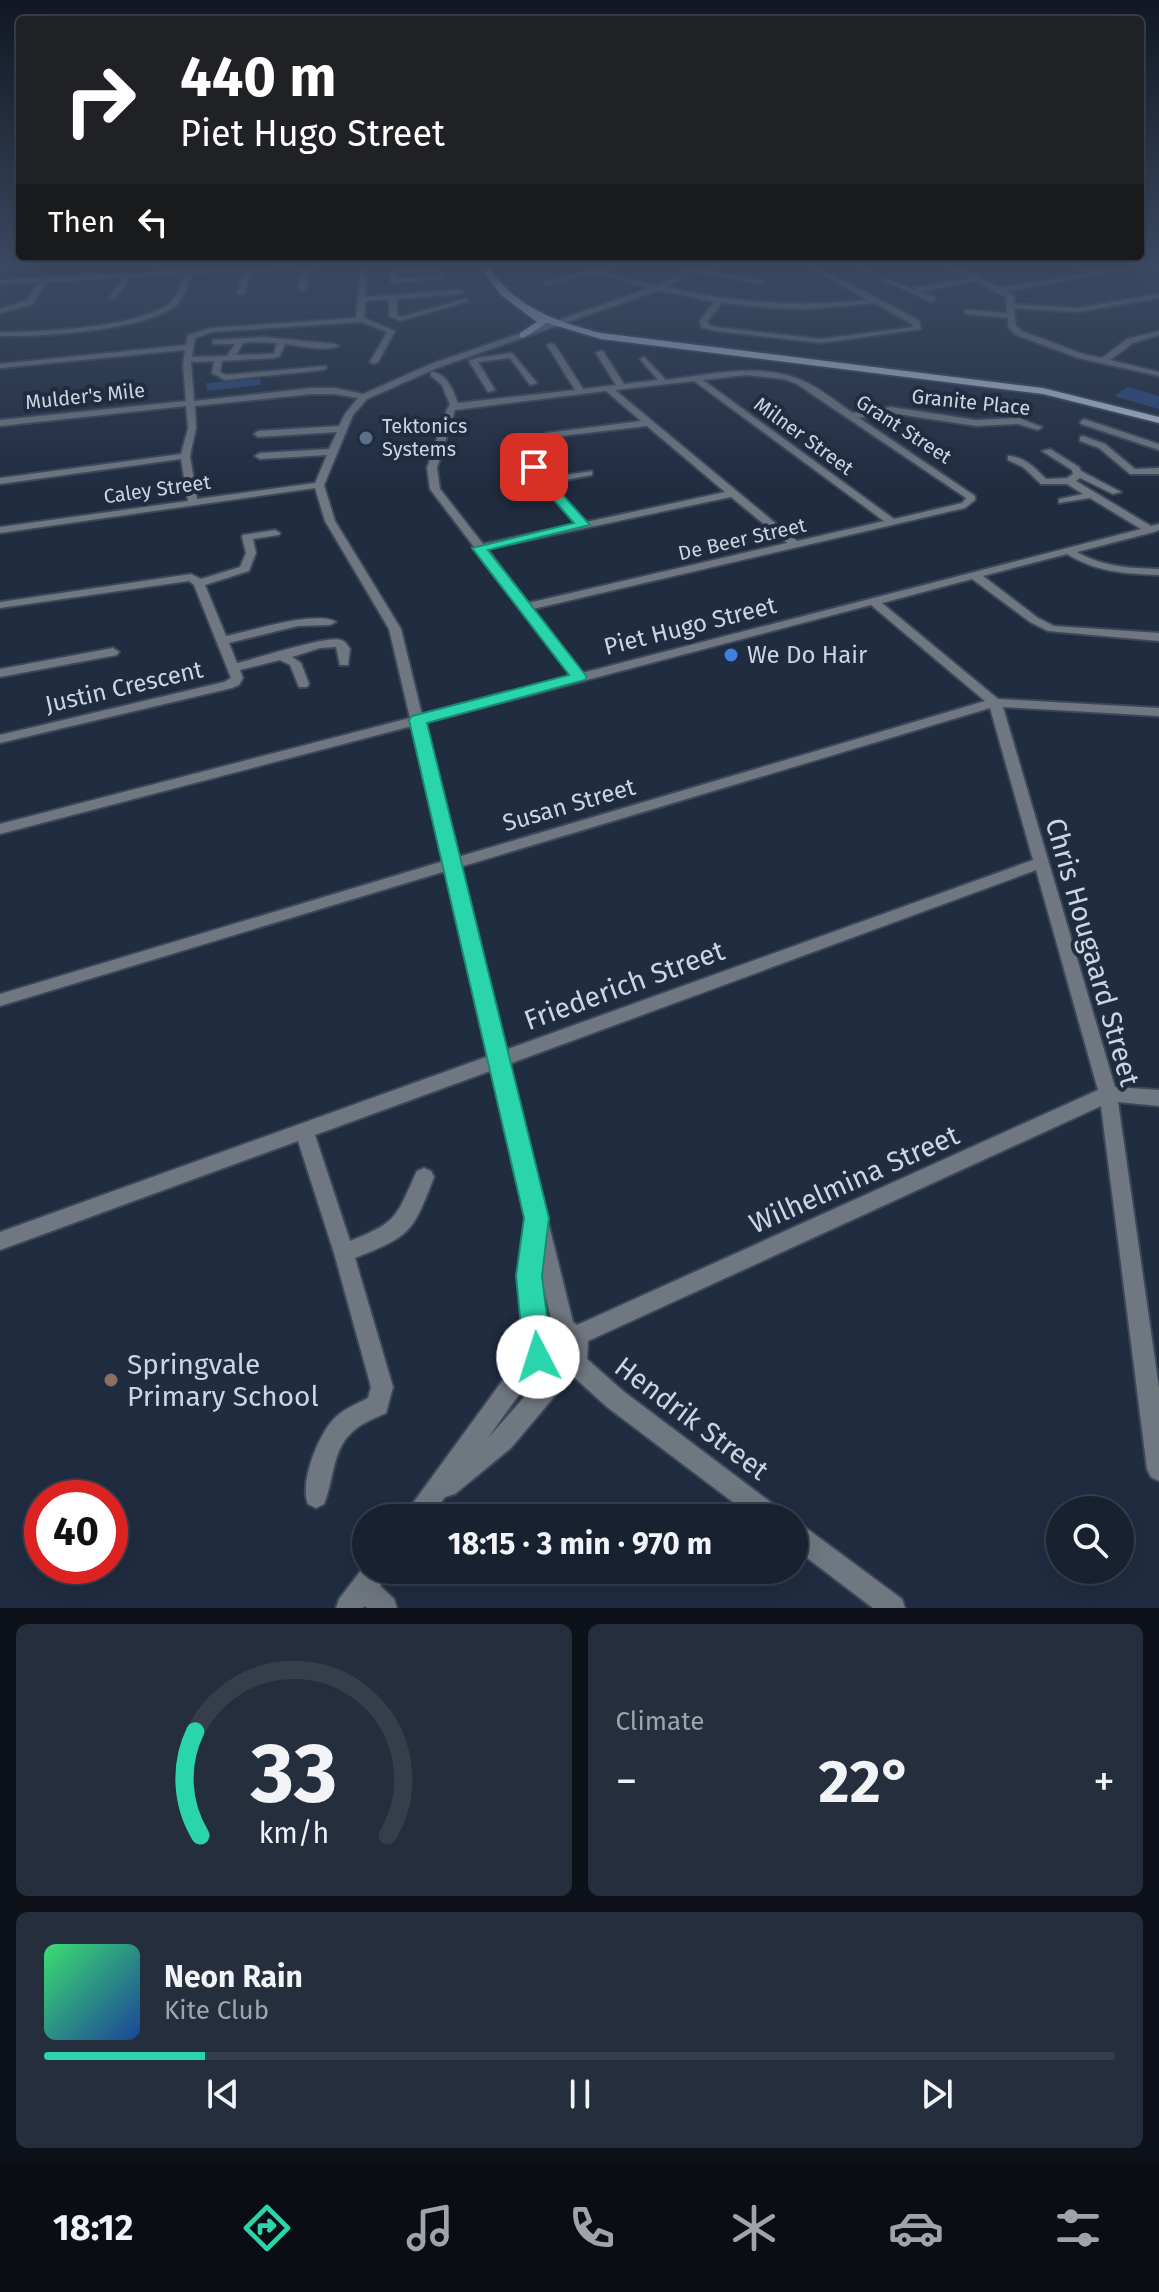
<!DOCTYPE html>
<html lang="en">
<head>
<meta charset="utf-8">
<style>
	:root { --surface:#182130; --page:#252e3c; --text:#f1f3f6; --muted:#9fa3ab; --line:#363e4c; --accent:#2ad5ac }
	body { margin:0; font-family:"Fira Sans",sans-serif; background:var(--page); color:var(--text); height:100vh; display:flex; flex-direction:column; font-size:30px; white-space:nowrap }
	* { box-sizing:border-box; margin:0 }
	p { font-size:26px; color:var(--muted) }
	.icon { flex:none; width:44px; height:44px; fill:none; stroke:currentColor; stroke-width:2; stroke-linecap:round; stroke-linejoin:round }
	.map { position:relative; height:1608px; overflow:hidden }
	.side { display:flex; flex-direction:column; gap:16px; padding:16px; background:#0d121a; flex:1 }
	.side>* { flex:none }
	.banner { position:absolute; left:16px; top:16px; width:1128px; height:244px; border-radius:8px; box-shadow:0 8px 32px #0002,0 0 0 2px var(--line); background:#202124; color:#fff; overflow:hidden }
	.buttons { position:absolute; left:1046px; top:1496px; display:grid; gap:16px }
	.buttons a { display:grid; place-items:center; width:88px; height:88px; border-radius:50%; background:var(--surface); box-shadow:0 8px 32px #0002,0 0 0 2px var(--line); font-size:40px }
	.speed { position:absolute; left:24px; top:1480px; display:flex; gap:16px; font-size:40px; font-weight:700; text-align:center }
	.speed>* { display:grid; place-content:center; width:104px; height:104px; border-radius:50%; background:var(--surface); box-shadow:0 8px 32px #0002,0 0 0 2px var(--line); line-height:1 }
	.speed .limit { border:12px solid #d22; background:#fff; color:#111 }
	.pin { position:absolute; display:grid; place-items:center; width:68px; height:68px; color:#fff; margin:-34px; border-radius:16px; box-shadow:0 4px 12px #0006 }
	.me { position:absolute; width:88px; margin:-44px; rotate:355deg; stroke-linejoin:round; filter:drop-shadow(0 0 6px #0008) }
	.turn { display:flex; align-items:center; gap:28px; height:168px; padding:0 32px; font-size:36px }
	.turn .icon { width:104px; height:104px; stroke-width:2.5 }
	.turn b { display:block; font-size:56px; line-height:68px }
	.then { display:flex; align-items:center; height:76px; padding:0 32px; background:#0003; gap:16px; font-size:30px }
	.big { font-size:60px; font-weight:700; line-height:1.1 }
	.side .widget { flex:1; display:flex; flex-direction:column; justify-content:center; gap:12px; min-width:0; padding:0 28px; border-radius:12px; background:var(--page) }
	.side .dial { align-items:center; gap:0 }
	.dial svg { height:208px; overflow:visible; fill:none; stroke:var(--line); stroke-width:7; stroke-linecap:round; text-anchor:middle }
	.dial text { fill:var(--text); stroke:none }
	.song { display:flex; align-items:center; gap:24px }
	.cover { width:96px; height:96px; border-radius:12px; background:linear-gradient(135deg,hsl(140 70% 55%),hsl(220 70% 35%)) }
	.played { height:8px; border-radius:4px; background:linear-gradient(90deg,var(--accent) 15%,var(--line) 15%) }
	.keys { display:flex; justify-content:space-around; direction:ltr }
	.heat { display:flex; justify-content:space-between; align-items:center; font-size:44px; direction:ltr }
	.side .tiles { flex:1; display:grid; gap:16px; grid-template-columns:1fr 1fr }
	.widget:last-child { grid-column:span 2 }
	.trip { position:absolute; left:352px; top:1504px; width:456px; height:80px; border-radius:40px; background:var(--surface); box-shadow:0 8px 32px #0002,0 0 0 2px var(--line); font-weight:700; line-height:80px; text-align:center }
	.dock { display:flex; height:128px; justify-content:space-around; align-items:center; background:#0a0d13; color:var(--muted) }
	.dock .icon { width:56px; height:56px }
	.dock .current { color:var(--accent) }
	.dock b { font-size:36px; color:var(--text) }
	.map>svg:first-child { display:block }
</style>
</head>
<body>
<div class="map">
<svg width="1159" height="1608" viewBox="0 0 1159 1608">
	<rect width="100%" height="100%" fill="#202c40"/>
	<!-- building -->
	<path fill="#2a497e" d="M260,379L261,385L207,391L206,383Z
		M1128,387L1159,396V409L1114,396Z"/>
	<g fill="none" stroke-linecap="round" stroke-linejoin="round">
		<!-- minor casing -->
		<g stroke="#3c475a" stroke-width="4">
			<path id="minor" d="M304,264H345L309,268L306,289L302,291L298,289L302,268L251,271L245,293L241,295L237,293L244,271L192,274C188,285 184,299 175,306C142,331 41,337 0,336V332C40,332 141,328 171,302C179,295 181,284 185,274L131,277L114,299L110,297L124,278L46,282L33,304L0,313V309L27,300L39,282L0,284V280Z
				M361,264H367L365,297L459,290L463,292L459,294L397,299V315L401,317L465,299L469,301L400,321L389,316V299L365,301L364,318L395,331L378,362L374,364L370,362L387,332L362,322L212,332L195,338L192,357L227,356L235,344H213V340H216L264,337L335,344L339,346C324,352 301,346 285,344L280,356L274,358L222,361L220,372L226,375L326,366L327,368L323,370L225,380L212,373L214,361L191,362L194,401L312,388H334L363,394L431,364L651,288L604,274L580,276L547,285L544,283L580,272L601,270L598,264H604C612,280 641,282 658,286L698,264H705L698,269L765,281L763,284L692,272L665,287C733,303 799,308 868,300L803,264H811L909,315L919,321L921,329L821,343L715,331L701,327L700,320L715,302L659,290L437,368L367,399L353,415L324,485L335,521L401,629L422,715L572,676L430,489L427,468L447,409L450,405L442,385L431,376V372C447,373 453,390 458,403L575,390L547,345L551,343L555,345L583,389L616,385L596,353L600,351H603L624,384L658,380L640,359L644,357L666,380C708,375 760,362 801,380C819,387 836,402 853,413L891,407L976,420L1019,418L1042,427L1038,430L1018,424L976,426L891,413L859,418L975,496V500L965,508L533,609L582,673L1141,529L1090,498L1059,503V499L1083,494L1067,484H1041L1023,467L1008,460V456C1024,456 1035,468 1046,479L1067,478L1073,474L1072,470L1042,451L1050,449L1079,467L1081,471L1121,492L1113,494L1080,478L1076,481L1151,526L1159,524V530L1154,532L1077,552C1103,567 1130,568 1159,569V575C1126,574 1096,572 1067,554L983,576L1038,618L1054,626L1159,633V641L1048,631L1030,622L972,579L882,603L998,699L1159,708V716L1003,707L1115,1087L1159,1090V1106L1118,1102L1159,1388V1481L1151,1477L1147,1469L1101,1106L588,1341L587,1359L623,1391L781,1510L785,1518H754L607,1407L574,1377L569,1379L511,1448L455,1494L445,1497L430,1518H404L408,1510L527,1347L519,1270L528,1220L493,1070L315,1135L350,1241C399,1222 396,1216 417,1171L424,1168L431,1171L434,1177C413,1232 411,1236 355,1258L393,1387L386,1413C376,1418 366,1421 357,1428C331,1447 335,1478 324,1504L316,1508L308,1504C299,1483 319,1432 336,1417C345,1408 357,1404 368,1398L371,1387L334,1253L298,1141L0,1250V1232L489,1056L446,871L0,1006V994L444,861L412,726L0,834V824L410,718L389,629L325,521L315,488L0,533V527L188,501L181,459L0,484V478L181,454L188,428L186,406L0,426V420L186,401L183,365L185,350L0,368V364L186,345L188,335L211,328L356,318ZM722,303L775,308L807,309L875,303L912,324L913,327L821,339L716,327L708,324V320ZM252,342L277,343L274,353L270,354L236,355L243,343ZM746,375L784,379L797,384L966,498L962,503L894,519L703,380ZM694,381L884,521L797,541L615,390ZM606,391L641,421L546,433C533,443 529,457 531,473L576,524L483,544L440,489L437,468L455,410ZM312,394H334L358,398L345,414L339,426L258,431L254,434L258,437L337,432L329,449L260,453L255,456L260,459L327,455L315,483L197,499L190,456L196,428L195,406ZM647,426L725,492L586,522L550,483L592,475V471L546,478L541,472L542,452L552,437ZM731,497L787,543L528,603L487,549ZM871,605L985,701L458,857L424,723ZM990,708L1033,860L505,1050L460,867ZM1036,870L1098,1090L577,1325L573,1322L509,1064ZM539,1267L551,1319L544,1321ZM562,1339L567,1343V1354L562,1360L555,1361L550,1356L548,1348L554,1340ZM535,1372L542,1377L488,1438Z
				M850,264H858L873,272L868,273Z
				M941,264H949L1000,288L1090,273L1070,264H1078L1098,272L1159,264L1006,291L1014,296V304L1078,308L1159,294V298L1078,312L1014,308L1016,326L1022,331L1083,354L1102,358L1127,339L1159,331V335L1133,343L1110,360L1159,372V376L1078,358L1016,335L1008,327V318L965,314V310H968L1007,313L1006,297L974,281L919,292L935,298L932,302L883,280L888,279L912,289L968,278Z
				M415,268L440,269L446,278L393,283L390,281V271ZM415,272H436L438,276L396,279V274Z
				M512,353L537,383L530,385L510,358L478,362L495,390L488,392L469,361L477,358Z
				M1084,419L1159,444V450L1081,424L1080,422Z
				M1083,436L1105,444L1135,469L1159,468V474H1130L1099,448L1080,441V437Z
				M275,530L280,533L279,535L253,539L256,553L249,571L205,585L226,636C250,631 317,610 336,622L330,625L298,626L229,643L237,663C255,659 328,635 341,640C345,641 348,646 350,649L348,665H340L336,647L320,648L292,657L301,663L309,684L307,687H299L290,665L280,660L240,670L243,678L239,685L232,688L0,743V735L224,682L231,678L194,585L189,581L0,608V602L191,574L201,579L240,567L246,553L242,537L243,535Z
				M113,648L119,652L117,655L0,677V669Z
				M794,1521L802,1525L902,1599L905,1608H873L794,1548Z
				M366,1564V1570H389L380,1586L394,1599L397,1608H367L365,1606L363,1608H336L339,1599Z"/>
		</g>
		<!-- major casing -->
		<g stroke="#3c475a" stroke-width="4">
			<path id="major" d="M478,264H486C513,306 554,321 601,333L1043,388L1159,417V423L1043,394L601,339L547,323L523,338L520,337V333L537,322L501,295Z"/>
		</g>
		<!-- minor -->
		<use href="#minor" fill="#6f7781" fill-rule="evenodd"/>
		<!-- major -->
		<use href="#major" fill="#b2c2d7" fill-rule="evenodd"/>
	</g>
	<!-- sky -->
	<linearGradient id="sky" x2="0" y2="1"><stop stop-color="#121823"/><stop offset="0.54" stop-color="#3c4b64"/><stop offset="1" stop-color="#3c4b64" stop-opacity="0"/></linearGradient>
	<rect width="1159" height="489" fill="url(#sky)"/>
	<!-- route -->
	<path fill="#2ad5ac" stroke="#1b8a70" stroke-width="2" d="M530,464H539L542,472L590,525L488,550L587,677L585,680L427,723L549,1218L542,1276L552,1357L548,1366L538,1371L528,1366L524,1357L516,1276L524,1218L409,720L412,716L569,675L472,548L574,523L532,475Z"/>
	<!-- markers -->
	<circle fill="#5c6f8a" stroke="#202c40" stroke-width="3" cx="366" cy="438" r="8"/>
	<circle fill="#3f7fe0" stroke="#202c40" stroke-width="3" cx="731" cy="655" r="8"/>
	<circle fill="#8d6e63" stroke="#202c40" stroke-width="3" cx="111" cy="1380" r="8"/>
	<g text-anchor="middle" stroke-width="8" stroke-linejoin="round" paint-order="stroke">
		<!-- far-street labels -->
		<g font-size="20" fill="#cdd5e2" stroke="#202c40">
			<text transform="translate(85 396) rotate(-6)" y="7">Mulder's Mile</text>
			<text transform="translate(971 402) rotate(6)" y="7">Granite Place</text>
			<text transform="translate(904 429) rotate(33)" y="7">Grant Street</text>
			<text transform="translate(804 436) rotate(36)" y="7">Milner Street</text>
			<text transform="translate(157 489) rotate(-8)" y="7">Caley Street</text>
			<text transform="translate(742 539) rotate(-13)" y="7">De Beer Street</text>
		</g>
		<!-- far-poi labels -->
		<g font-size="20" fill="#cdd5e2" stroke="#202c40" text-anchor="start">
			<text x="382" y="433">Tektonics<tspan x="382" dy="23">Systems</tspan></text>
		</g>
		<!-- street labels -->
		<g font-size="24" fill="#cdd5e2" stroke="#202c40">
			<text transform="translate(690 626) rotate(-14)" y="8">Piet Hugo Street</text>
			<text transform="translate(124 687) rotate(-13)" y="8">Justin Crescent</text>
			<text transform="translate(569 805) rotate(-16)" y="8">Susan Street</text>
		</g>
		<!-- poi labels -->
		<g font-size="24" fill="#cdd5e2" stroke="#202c40" text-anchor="start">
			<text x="747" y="663">We Do Hair</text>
		</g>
		<!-- near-street labels -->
		<g font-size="28" fill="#cdd5e2" stroke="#202c40">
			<text transform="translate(1093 952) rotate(74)" y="10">Chris Hougaard Street</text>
			<text transform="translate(624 985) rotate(-20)" y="10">Friederich Street</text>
			<text transform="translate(854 1179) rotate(-24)" y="10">Wilhelmina Street</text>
			<text transform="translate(692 1418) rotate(37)" y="10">Hendrik Street</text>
		</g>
		<!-- near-poi labels -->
		<g font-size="28" fill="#cdd5e2" stroke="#202c40" text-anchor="start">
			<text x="127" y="1374">Springvale<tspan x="127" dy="32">Primary School</tspan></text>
		</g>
	</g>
</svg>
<div class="buttons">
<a><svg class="icon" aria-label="search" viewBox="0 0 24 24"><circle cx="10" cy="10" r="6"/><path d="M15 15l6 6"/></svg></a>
</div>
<div class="speed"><div class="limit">40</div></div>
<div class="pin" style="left:534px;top:467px;background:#d93025"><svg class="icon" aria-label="arrive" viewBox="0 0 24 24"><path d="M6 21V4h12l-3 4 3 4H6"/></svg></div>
<svg class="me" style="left:538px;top:1357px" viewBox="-20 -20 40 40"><circle r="19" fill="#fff"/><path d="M0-13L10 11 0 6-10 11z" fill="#2ad5ac"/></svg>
<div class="trip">18:15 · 3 min · 970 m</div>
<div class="banner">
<div class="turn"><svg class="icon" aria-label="right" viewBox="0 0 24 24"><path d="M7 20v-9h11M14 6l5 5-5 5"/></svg><div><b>440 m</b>Piet Hugo Street</div></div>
<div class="then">Then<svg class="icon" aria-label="left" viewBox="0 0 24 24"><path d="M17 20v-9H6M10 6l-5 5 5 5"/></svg></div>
</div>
</div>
<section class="side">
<div class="tiles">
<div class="widget dial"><svg viewBox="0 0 100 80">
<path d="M14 69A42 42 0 1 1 86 69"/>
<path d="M14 69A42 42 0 0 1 12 29" stroke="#2ad5ac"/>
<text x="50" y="56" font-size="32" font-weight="700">33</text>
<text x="50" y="72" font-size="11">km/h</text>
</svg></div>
<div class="widget"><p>Climate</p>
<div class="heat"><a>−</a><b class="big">22°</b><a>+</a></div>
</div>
<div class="widget">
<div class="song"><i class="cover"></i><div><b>Neon Rain</b><p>Kite Club</p></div></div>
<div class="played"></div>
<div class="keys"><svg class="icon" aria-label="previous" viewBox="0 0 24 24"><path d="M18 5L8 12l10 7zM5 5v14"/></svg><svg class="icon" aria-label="pause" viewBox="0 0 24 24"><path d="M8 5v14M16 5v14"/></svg><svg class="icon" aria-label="next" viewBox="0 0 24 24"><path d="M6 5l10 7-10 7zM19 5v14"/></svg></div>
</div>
</div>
</section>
<nav class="dock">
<b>18:12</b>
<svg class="icon current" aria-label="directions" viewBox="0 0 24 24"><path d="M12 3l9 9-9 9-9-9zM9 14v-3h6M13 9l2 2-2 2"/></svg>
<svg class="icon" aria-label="music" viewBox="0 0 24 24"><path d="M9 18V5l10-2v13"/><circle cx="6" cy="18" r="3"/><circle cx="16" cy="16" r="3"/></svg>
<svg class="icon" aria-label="phone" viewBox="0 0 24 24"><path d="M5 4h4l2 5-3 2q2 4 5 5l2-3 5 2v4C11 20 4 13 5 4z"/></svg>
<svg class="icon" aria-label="climate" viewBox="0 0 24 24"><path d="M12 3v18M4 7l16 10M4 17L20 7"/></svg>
<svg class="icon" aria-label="car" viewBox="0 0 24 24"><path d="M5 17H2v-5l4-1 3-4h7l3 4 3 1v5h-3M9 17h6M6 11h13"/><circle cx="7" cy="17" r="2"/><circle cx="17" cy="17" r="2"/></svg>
<svg class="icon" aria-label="filters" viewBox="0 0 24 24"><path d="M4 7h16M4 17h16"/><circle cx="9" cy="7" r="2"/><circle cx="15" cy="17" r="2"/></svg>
</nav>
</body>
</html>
